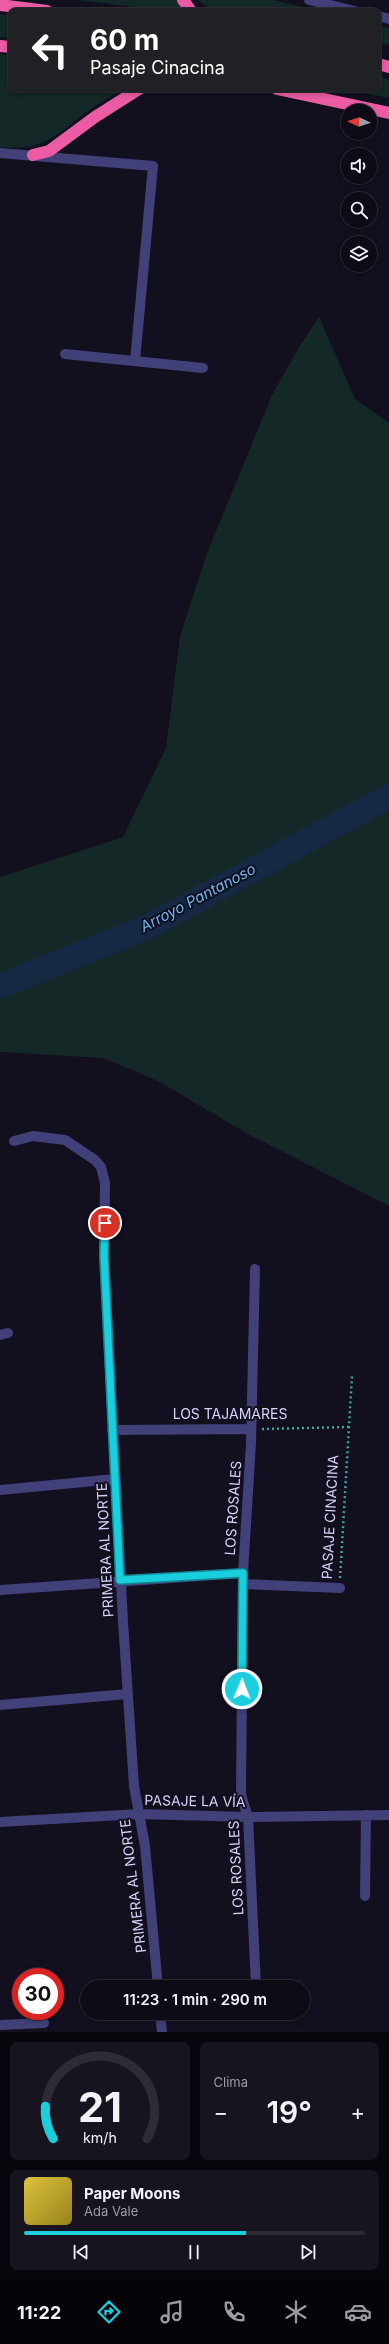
<!DOCTYPE html>
<html lang="es">
<head>
<meta charset="utf-8">
<style>
	:root { --surface:#0e0b17; --page:#171420; --text:#f1f3f6; --muted:#9b9ba1; --line:#2e2b36; --accent:#1bcede }
	body { margin:0; font-family:Inter,sans-serif; background:var(--page); color:var(--text); height:100vh; display:flex; flex-direction:column; font-size:15px; white-space:nowrap }
	* { box-sizing:border-box; margin:0 }
	p { font-size:13px; color:var(--muted) }
	.icon { flex:none; width:22px; height:22px; fill:none; stroke:currentColor; stroke-width:2; stroke-linecap:round; stroke-linejoin:round }
	.map { position:relative; height:2032px; overflow:hidden }
	.details { display:flex; flex-direction:column; gap:10px; padding:10px; background:#08060d; flex:1 }
	.details>* { flex:none }
	.guide { position:absolute; left:8px; top:8px; width:373px; height:84px; border-radius:8px; box-shadow:0 2px 6px #0003,0 0 0 1px var(--line); background:#202124; color:#fff; overflow:hidden }
	.needle { width:26px; rotate:274deg }
	.tools { position:absolute; left:341px; top:104px; display:grid; gap:8px }
	.tools a { display:grid; place-items:center; width:36px; height:36px; border-radius:50%; background:var(--surface); box-shadow:0 2px 6px #0003,0 0 0 1px var(--line); font-size:20px }
	.speed { position:absolute; left:12px; top:1968px; display:flex; gap:8px; font-size:20px; font-weight:700; text-align:center }
	.speed>* { display:grid; place-content:center; width:52px; height:52px; border-radius:50%; background:var(--surface); box-shadow:0 2px 6px #0003,0 0 0 1px var(--line); line-height:1 }
	.speed .limit { border:6px solid #d22; background:#fff; color:#111 }
	.pin { position:absolute; display:grid; place-items:center; width:34px; height:34px; color:#fff; margin:-17px; border:2px solid #fff; border-radius:50%; box-shadow:0 1px 4px #0007 }
	.me { position:absolute; width:44px; margin:-22px; rotate:1deg; stroke-linejoin:round; filter:drop-shadow(0 0 3px #0008) }
	.turn { display:flex; align-items:center; gap:14px; height:84px; padding:0 16px; font-size:18px }
	.turn .icon { width:52px; height:52px; stroke-width:2.5 }
	.turn b { display:block; font-size:28px; line-height:34px }
	.big { font-size:30px; font-weight:600; line-height:1.1 }
	.details .widget { flex:1; display:flex; flex-direction:column; justify-content:center; gap:6px; min-width:0; padding:0 14px; border-radius:8px; background:var(--page) }
	.details .dial { align-items:center; gap:0 }
	.dial svg { height:104px; overflow:visible; fill:none; stroke:var(--line); stroke-width:7; stroke-linecap:round; text-anchor:middle }
	.dial text { fill:var(--text); stroke:none }
	.song { display:flex; align-items:center; gap:12px }
	.cover { width:48px; height:48px; border-radius:6px; background:linear-gradient(135deg,hsl(50 70% 55%),hsl(50 70% 35%)) }
	.played { height:4px; border-radius:2px; background:linear-gradient(90deg,var(--accent) 65%,var(--line) 65%) }
	.keys { display:flex; justify-content:space-around; direction:ltr }
	.heat { display:flex; justify-content:space-between; align-items:center; font-size:22px; direction:ltr }
	.details .tiles { flex:1; display:grid; gap:10px; grid-template-columns:1fr 1fr }
	.widget:last-child { grid-column:span 2 }
	.trip { position:absolute; left:80px; top:1980px; width:230px; height:40px; border-radius:20px; background:var(--surface); box-shadow:0 2px 6px #0003,0 0 0 1px var(--line); font-weight:600; line-height:40px; text-align:center }
	.menu { display:flex; height:64px; justify-content:space-around; align-items:center; background:#060409; color:var(--muted) }
	.menu .icon { width:28px; height:28px }
	.menu .selected { color:var(--accent) }
	.menu b { font-size:18px; color:var(--text) }
	.map>svg:first-child { display:block }
</style>
</head>
<body>
<div class="map">
<svg width="389" height="2032" viewBox="0 0 389 2032">
	<rect width="100%" height="100%" fill="#120f1f"/>
	<!-- green -->
	<path fill="#132827" d="M79,0H178L183,11H147L132,7Z
		M199,0H273L319,11H210Z
		M0,14L11,15V38L0,37Z
		M378,25L389,28V45L378,43Z
		M0,54L11,55V89H124C111,96 97,104 85,113C54,137 43,151 0,147Z
		M378,77L389,80V98L342,89H378Z
		M319,317L355,399L389,423V1206L246,1133L158,1081L103,1058L0,1052V877L123,837L166,748L180,636L207,553L272,395L301,344Z"/>
	<g fill="none" stroke-linecap="round" stroke-linejoin="round">
		<!-- river -->
		<path stroke="#152844" stroke-width="25" d="M0,986L147,927L389,796"/>
		<!-- path -->
		<path stroke="#3ca59c" stroke-width="2.5" stroke-dasharray="2 3" stroke-linecap="butt" d="M262,1429L349,1427
			M340,1578L352,1376"/>
		<!-- minor -->
		<path stroke="#414079" stroke-width="10" d="M309,0L355,11
			M378,16L389,19
			M0,153L153,166L135,361
			M65,354L203,368
			M14,1141L33,1136L65,1140L95,1160L101,1167L105,1183L104,1255L123,1622L134,1786L145,1846L158,1987
			M255,1269L251,1443L243,1573L241,1795L248,1817L256,1987
			M0,1335L8,1333
			M112,1430L250,1429
			M0,1490L115,1479
			M243,1584L340,1588
			M0,1590L243,1573
			M0,1705L128,1694
			M0,1822L139,1814L248,1817L389,1815
			M365,1896L366,1815
			M160,2013L162,2032
			M0,2025L44,2023"/>
		<!-- highway -->
		<path stroke="#eb5ca4" stroke-width="12" d="M183,0L191,11
			M0,5L47,11
			M0,46L11,47
			M378,64L389,67
			M277,89L389,113
			M33,155L49,151L95,117L139,89"/>
	</g>
	<g fill="none" stroke-linecap="round" stroke-linejoin="round">
		<!-- route casing -->
		<g stroke="#128690" stroke-width="10">
			<path id="route" d="M105,1223L104,1255L120,1580L243,1573L242,1689"/>
		</g>
		<!-- route -->
		<use href="#route" stroke="#1bcede" stroke-width="7"/>
	</g>
	<g text-anchor="middle" stroke-width="4" stroke-linejoin="round" paint-order="stroke">
		<!-- street labels -->
		<g font-size="14" fill="#d7d3fa" stroke="#120f1f">
			<text x="230" y="1419">LOS TAJAMARES</text>
			<text transform="translate(233 1508) rotate(-86)" y="5">LOS ROSALES</text>
			<text transform="translate(330 1517) rotate(-87)" y="5">PASAJE CINACINA</text>
			<text transform="translate(105 1550) rotate(-93)" y="5">PRIMERA AL NORTE</text>
			<text transform="translate(195 1801) rotate(1)" y="5">PASAJE LA VÍA</text>
			<text transform="translate(236 1868) rotate(-93)" y="5">LOS ROSALES</text>
			<text transform="translate(133 1886) rotate(-97)" y="5">PRIMERA AL NORTE</text>
		</g>
		<!-- water labels -->
		<g font-size="15" font-style="italic" fill="#6db5ed" stroke="#120f1f">
			<text transform="translate(198 898) rotate(-28)" y="5">Arroyo Pantanoso</text>
		</g>
	</g>
</svg>
<div class="tools">
<a><svg class="needle" viewBox="-14 -14 28 28"><path d="M0-13l5 13h-10z" fill="#e53935"/><path d="M0 13l5-13h-10z" fill="#9b9ba1"/></svg></a>
<a><svg class="icon" aria-label="sound" viewBox="0 0 24 24"><path d="M4 9h4l5-4v14l-5-4H4zM17 9q2 3 0 6"/></svg></a>
<a><svg class="icon" aria-label="search" viewBox="0 0 24 24"><circle cx="10" cy="10" r="6"/><path d="M15 15l6 6"/></svg></a>
<a><svg class="icon" aria-label="layers" viewBox="0 0 24 24"><path d="M12 4l9 5-9 5-9-5zM3 14l9 5 9-5"/></svg></a>
</div>
<div class="speed"><div class="limit">30</div></div>
<div class="pin" style="left:105px;top:1223px;background:#d93025"><svg class="icon" aria-label="arrive" viewBox="0 0 24 24"><path d="M6 21V4h12l-3 4 3 4H6"/></svg></div>
<svg class="me" style="left:242px;top:1689px" viewBox="-20 -20 40 40"><circle r="17" fill="#1bcede" stroke="#fff" stroke-width="3"/><path d="M0-11L8 9 0 5-8 9z" fill="#fff"/></svg>
<div class="trip">11:23 · 1 min · 290 m</div>
<div class="guide">
<div class="turn"><svg class="icon" aria-label="left" viewBox="0 0 24 24"><path d="M17 20v-9H6M10 6l-5 5 5 5"/></svg><div><b>60 m</b>Pasaje Cinacina</div></div>
</div>
</div>
<section class="details">
<div class="tiles">
<div class="widget dial"><svg viewBox="0 0 100 80">
<path d="M14 69A42 42 0 1 1 86 69"/>
<path d="M14 69A42 42 0 0 1 8 44" stroke="#1bcede"/>
<text x="50" y="56" font-size="32" font-weight="700">21</text>
<text x="50" y="72" font-size="11">km/h</text>
</svg></div>
<div class="widget"><p>Clima</p>
<div class="heat"><a>−</a><b class="big">19°</b><a>+</a></div>
</div>
<div class="widget">
<div class="song"><i class="cover"></i><div><b>Paper Moons</b><p>Ada Vale</p></div></div>
<div class="played"></div>
<div class="keys"><svg class="icon" aria-label="previous" viewBox="0 0 24 24"><path d="M18 5L8 12l10 7zM5 5v14"/></svg><svg class="icon" aria-label="pause" viewBox="0 0 24 24"><path d="M8 5v14M16 5v14"/></svg><svg class="icon" aria-label="next" viewBox="0 0 24 24"><path d="M6 5l10 7-10 7zM19 5v14"/></svg></div>
</div>
</div>
</section>
<nav class="menu">
<b>11:22</b>
<svg class="icon selected" aria-label="directions" viewBox="0 0 24 24"><path d="M12 3l9 9-9 9-9-9zM9 14v-3h6M13 9l2 2-2 2"/></svg>
<svg class="icon" aria-label="music" viewBox="0 0 24 24"><path d="M9 18V5l10-2v13"/><circle cx="6" cy="18" r="3"/><circle cx="16" cy="16" r="3"/></svg>
<svg class="icon" aria-label="phone" viewBox="0 0 24 24"><path d="M5 4h4l2 5-3 2q2 4 5 5l2-3 5 2v4C11 20 4 13 5 4z"/></svg>
<svg class="icon" aria-label="climate" viewBox="0 0 24 24"><path d="M12 3v18M4 7l16 10M4 17L20 7"/></svg>
<svg class="icon" aria-label="car" viewBox="0 0 24 24"><path d="M5 17H2v-5l4-1 3-4h7l3 4 3 1v5h-3M9 17h6M6 11h13"/><circle cx="7" cy="17" r="2"/><circle cx="17" cy="17" r="2"/></svg>
</nav>
</body>
</html>
